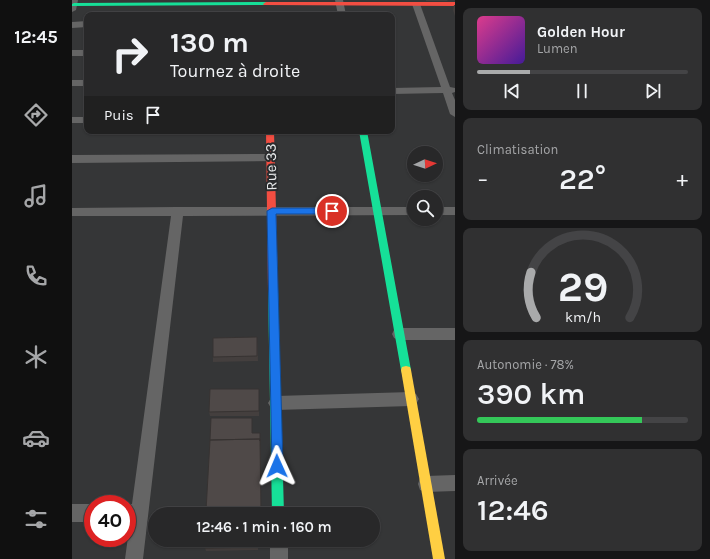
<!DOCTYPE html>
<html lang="fr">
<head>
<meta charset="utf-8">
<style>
	:root { --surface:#282829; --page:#303031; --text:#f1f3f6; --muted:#a5a6a8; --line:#444446; --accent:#a9aaab }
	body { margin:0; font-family:Karla,sans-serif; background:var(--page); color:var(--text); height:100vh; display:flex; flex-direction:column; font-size:15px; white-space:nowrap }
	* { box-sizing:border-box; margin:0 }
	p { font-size:13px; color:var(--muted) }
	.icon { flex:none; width:22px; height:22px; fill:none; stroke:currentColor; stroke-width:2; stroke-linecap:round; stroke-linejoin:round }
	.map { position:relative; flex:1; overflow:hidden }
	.side { display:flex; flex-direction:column; gap:8px; padding:8px; background:#161617; width:255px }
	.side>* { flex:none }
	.banner { position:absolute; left:12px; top:12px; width:311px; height:122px; border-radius:8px; box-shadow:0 1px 3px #0004,0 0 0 1px var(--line); background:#282829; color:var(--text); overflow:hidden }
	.needle { width:26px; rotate:86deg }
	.tools { position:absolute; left:335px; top:146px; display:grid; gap:8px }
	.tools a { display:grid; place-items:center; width:36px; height:36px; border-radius:50%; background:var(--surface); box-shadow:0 1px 3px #0004,0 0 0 1px var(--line); font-size:20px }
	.speed { position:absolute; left:12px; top:495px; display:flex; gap:8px; font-size:20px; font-weight:700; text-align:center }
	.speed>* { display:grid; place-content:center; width:52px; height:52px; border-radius:50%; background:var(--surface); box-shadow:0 1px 3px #0004,0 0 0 1px var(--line); line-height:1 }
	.speed .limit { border:6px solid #d22; background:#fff; color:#111 }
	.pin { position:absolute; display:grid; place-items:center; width:34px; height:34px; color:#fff; margin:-17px; border:2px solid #fff; border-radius:50%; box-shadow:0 1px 4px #0007 }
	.me { position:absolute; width:44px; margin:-22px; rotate:359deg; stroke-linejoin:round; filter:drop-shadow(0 0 3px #0008) }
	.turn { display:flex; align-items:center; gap:14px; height:84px; padding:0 20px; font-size:18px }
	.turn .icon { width:52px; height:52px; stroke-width:2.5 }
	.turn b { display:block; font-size:28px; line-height:34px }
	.then { display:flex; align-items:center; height:38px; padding:0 20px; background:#0003; gap:8px; font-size:15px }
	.big { font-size:30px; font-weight:600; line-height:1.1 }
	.side .card { flex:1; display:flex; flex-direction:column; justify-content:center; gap:6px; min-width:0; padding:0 14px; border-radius:8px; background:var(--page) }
	.side .dial { align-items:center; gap:0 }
	.dial svg { height:104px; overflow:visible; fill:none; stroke:var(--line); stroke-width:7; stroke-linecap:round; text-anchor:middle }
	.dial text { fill:var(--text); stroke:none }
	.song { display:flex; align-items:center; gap:12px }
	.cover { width:48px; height:48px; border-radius:6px; background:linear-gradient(135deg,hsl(330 70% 55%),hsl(260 70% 35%)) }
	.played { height:4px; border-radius:2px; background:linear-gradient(90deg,var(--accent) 25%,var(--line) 25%) }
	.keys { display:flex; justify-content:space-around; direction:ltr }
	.heat { display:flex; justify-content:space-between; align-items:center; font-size:22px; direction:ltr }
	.charge { height:6px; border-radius:3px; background:linear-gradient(90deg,#34c759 78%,var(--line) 0) }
	.trip { position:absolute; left:76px; top:507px; width:232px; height:40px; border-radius:20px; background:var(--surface); box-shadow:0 1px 3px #0004,0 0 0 1px var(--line); font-weight:600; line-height:40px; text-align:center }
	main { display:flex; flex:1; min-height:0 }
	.menu { display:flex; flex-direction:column; width:72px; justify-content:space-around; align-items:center; background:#101010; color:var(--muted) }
	.menu .icon { width:28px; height:28px }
	.menu .current { color:var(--accent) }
	.menu b { font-size:18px; color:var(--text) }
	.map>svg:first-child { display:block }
</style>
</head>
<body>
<main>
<nav class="menu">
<b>12:45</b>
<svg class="icon current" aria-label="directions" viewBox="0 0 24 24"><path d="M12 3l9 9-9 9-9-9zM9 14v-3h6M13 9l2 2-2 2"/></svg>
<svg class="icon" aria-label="music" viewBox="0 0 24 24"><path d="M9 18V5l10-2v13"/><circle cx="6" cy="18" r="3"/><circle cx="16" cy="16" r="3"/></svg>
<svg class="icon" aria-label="phone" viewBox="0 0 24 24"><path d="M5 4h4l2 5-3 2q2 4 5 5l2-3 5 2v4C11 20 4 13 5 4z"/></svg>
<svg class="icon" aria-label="climate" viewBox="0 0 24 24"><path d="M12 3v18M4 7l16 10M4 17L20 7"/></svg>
<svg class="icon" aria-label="car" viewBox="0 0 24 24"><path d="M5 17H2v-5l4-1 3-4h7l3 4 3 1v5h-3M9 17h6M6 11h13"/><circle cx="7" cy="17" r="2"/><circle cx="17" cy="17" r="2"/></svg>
<svg class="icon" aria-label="filters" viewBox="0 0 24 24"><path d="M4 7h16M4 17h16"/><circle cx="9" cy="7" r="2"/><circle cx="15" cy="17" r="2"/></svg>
</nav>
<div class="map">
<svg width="383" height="559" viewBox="0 0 383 559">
	<rect width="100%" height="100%" fill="#353637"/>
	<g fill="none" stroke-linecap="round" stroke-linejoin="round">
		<!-- street -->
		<path fill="#656565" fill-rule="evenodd" d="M0,0H6L4,10L0,12Z
			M263,0H271L274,15H266Z
			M341,2H347L348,4L378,87L383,88V92L380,93L383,100V117L378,114L371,93L320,94V88L369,87L340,4Z
			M15,21V27L0,28V22Z
			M0,50H15V56H0Z
			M0,80H15V86H0Z
			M0,117H15V123H0Z
			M198,154L202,155L203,158L202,161L0,163V155Z
			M104,207H342V215L111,216L71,559H53L58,522H55V504H60L99,216H0V208Z
			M364,207H383V215H364Z
			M327,328H383V340H327L322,338L320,334L322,330Z
			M339,392L344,394L347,399L344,404L339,406L204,410L199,408L196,403L199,398L204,396Z
			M383,475V491L354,492L348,490L346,484L348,478L354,476Z
			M0,504H21V522H0Z
			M198,540H216V559H198Z"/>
		<!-- fast -->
		<path fill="#16e098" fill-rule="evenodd" d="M194,2L197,4L196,5L0,6V4L2,3Z
			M287,131H295L339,370L338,373L334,374L330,373L329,370Z
			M201,287L204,288L206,291L212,514H200L196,291L198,288Z"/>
		<!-- slow -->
		<path fill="#ffcf43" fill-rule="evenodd" d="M334,366L338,367L339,370L373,559H361L329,370L330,367Z"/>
		<!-- jam -->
		<path fill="#f24e42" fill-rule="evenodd" d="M194,2H383V6L192,5L191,4Z
			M194,131H202L206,291L204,294H198L196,291Z"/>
	</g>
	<!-- wall -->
	<path fill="#443f3e" d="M354,0H376L375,1H354Z
		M382,5H383V16L381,10Z
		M185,337L186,361L141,362V357Z
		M187,389V416H138L137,412Z
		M180,433H188L189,514H134V511Z
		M186,540V550L134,551L133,548Z"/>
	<!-- building -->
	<path fill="#4f4948" stroke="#373332" d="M185,337V356L141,357V338Z
		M138,389H187V411L137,412Z
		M139,418H180V433H188V441V439L138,440Z
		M188,439L189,511H134L138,440Z
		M174,512V514H134L135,513Z
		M133,540H186V547L133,548Z"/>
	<!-- route -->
	<path fill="#1a73e8" stroke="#114b97" d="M200,208H260L264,211L260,214H204L211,466L209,470L205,472L201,470L200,466L195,211Z"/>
	<g text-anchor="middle" stroke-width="4" stroke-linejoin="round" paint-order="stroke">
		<!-- street labels -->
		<g font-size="15" fill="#e7e9ea" stroke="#2a2c2e">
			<text transform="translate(199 167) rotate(-91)" y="5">Rue 33</text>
		</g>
	</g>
</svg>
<div class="tools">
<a><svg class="needle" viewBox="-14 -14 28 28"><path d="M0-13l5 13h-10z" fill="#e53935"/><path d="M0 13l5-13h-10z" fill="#a5a6a8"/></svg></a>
<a><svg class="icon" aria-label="search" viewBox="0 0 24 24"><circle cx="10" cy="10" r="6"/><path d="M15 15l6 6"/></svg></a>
</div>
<div class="speed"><div class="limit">40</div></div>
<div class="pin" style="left:260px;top:211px;background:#d93025"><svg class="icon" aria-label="arrive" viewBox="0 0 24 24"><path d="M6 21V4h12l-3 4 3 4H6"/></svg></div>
<svg class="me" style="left:205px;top:466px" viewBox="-20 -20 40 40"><path d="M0-17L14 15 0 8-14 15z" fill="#1a73e8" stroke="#fff" stroke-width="4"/></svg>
<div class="trip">12:46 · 1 min · 160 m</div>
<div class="banner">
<div class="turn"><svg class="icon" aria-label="right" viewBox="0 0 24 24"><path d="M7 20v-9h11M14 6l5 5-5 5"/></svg><div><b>130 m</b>Tournez à droite</div></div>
<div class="then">Puis<svg class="icon" aria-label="arrive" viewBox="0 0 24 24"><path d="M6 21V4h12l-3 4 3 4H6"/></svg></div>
</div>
</div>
<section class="side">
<div class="card">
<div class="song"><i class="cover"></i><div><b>Golden Hour</b><p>Lumen</p></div></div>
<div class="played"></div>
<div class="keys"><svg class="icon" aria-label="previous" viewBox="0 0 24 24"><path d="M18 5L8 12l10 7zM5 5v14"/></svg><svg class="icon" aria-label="pause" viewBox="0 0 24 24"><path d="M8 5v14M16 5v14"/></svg><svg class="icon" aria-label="next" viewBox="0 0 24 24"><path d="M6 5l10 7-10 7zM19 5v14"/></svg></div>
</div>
<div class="card"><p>Climatisation</p>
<div class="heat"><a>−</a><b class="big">22°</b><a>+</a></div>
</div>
<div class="card dial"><svg viewBox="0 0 100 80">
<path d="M14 69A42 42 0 1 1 86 69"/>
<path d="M14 69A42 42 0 0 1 10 34" stroke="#a9aaab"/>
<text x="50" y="56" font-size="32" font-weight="700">29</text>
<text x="50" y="72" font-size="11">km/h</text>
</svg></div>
<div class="card"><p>Autonomie · 78%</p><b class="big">390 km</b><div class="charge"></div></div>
<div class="card"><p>Arrivée</p><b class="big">12:46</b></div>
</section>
</main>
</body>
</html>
